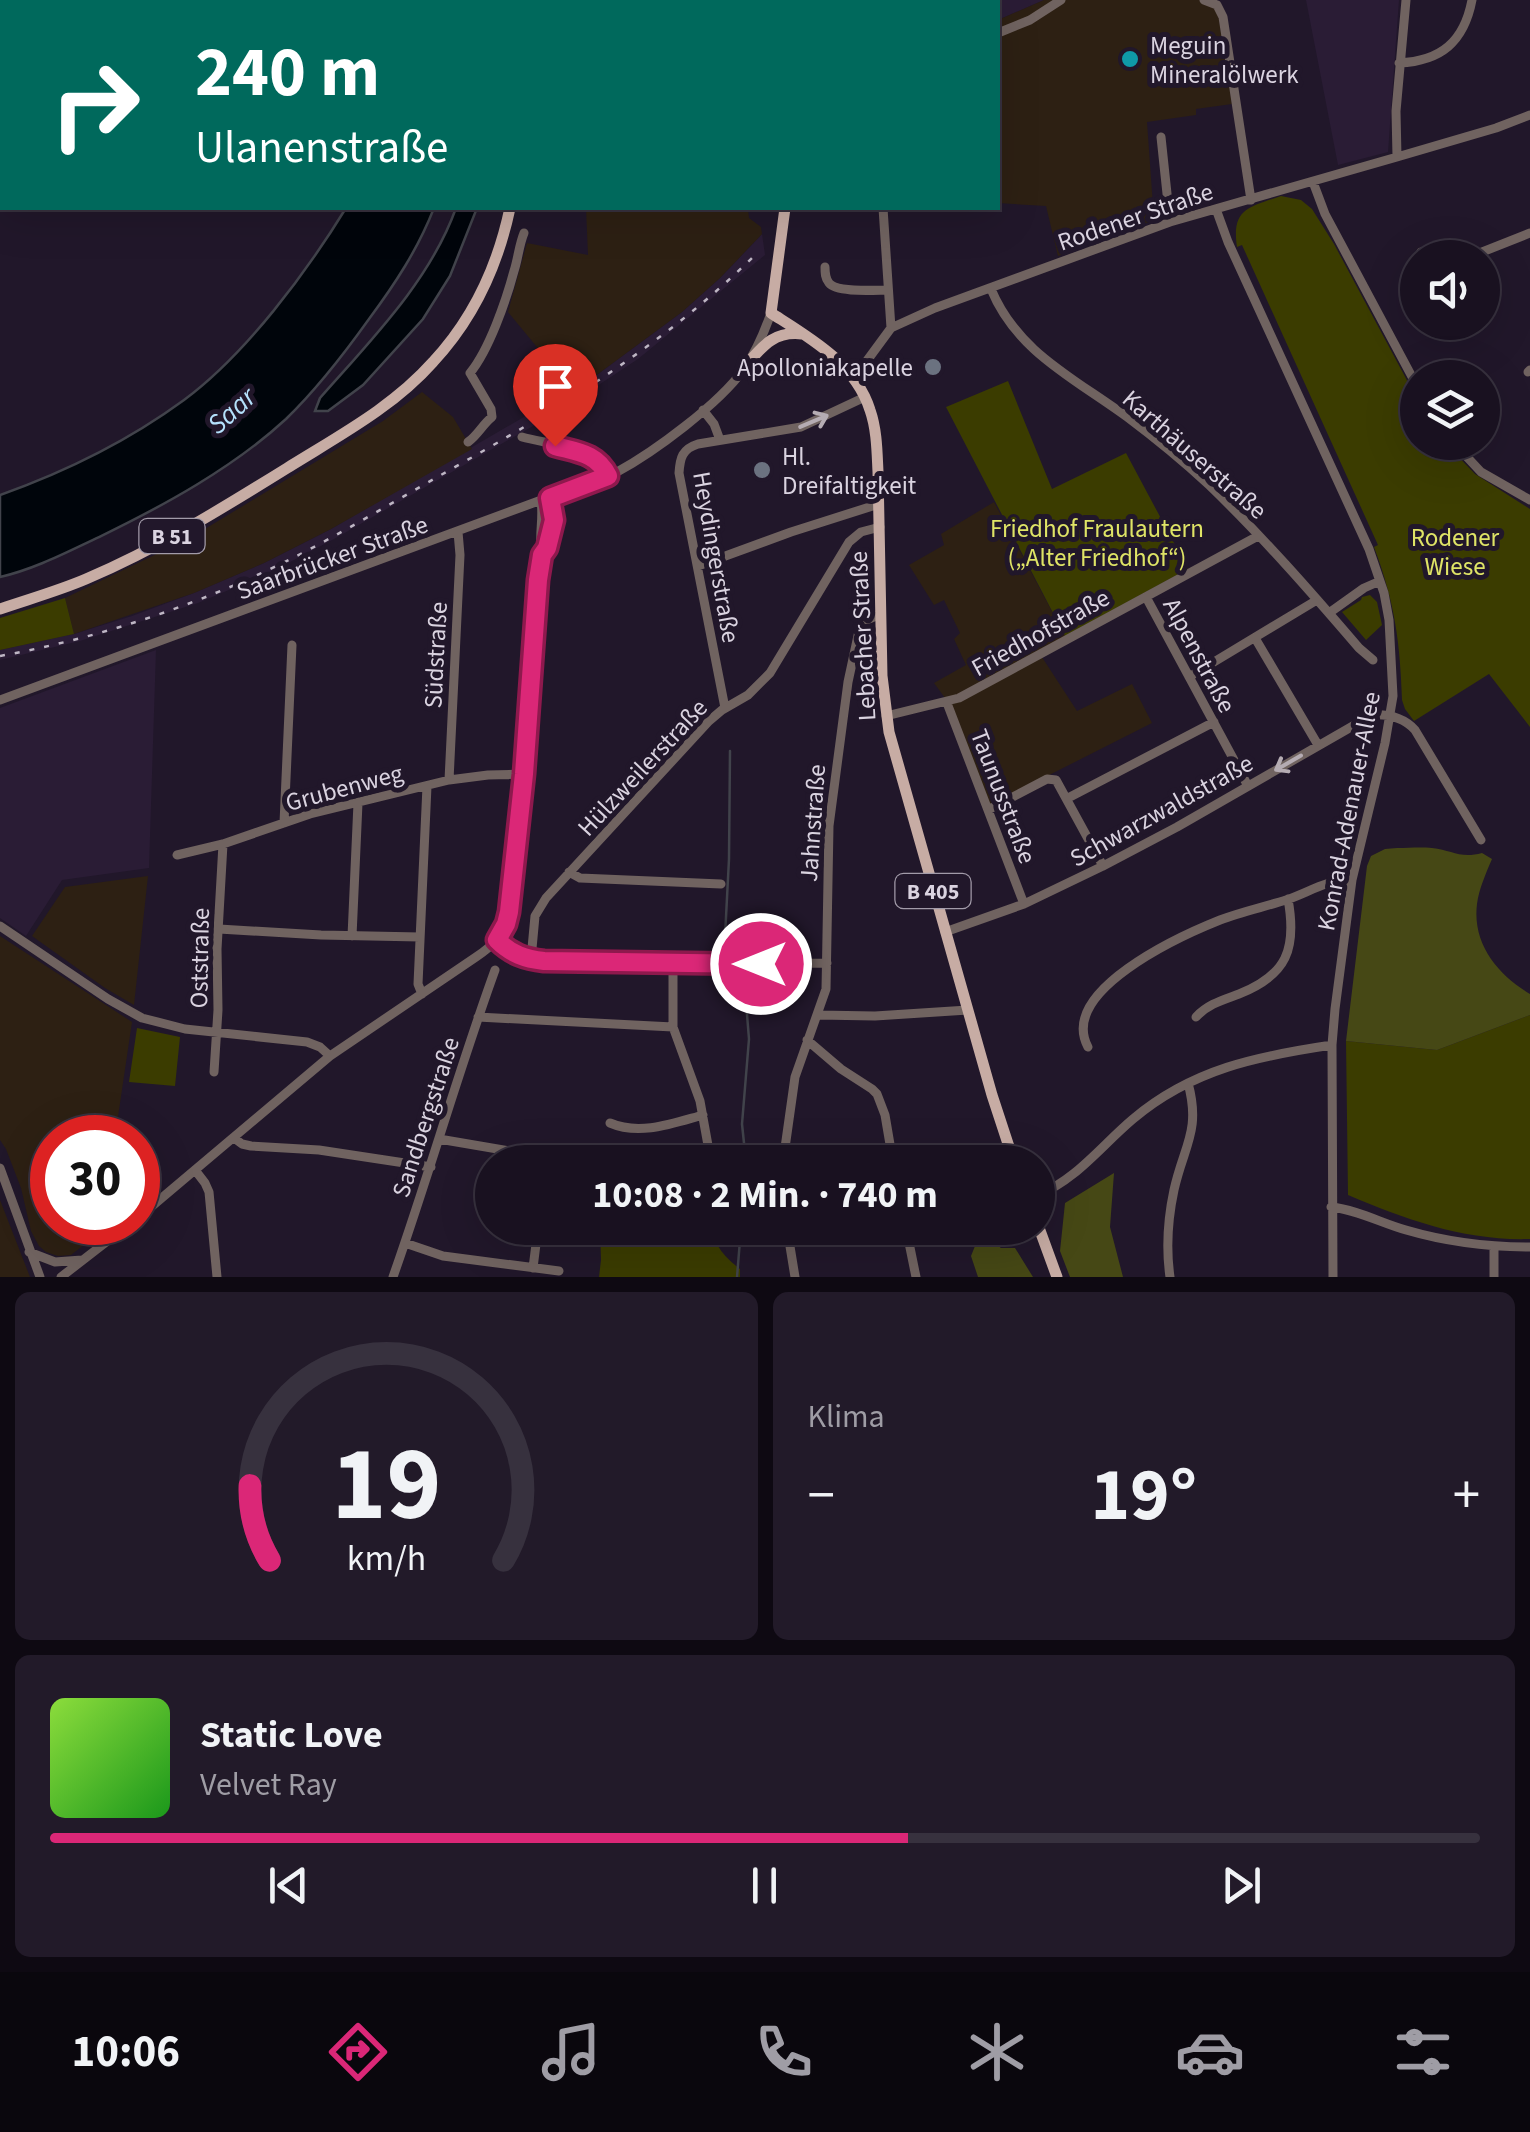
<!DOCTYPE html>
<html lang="de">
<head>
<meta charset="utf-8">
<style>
	:root { --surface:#191120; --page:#221a29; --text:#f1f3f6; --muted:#9f9da5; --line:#37313e; --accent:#db2777 }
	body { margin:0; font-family:"Source Sans 3",sans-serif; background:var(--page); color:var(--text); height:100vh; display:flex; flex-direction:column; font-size:38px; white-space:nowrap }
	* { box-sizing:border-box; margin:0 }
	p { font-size:32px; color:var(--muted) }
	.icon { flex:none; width:55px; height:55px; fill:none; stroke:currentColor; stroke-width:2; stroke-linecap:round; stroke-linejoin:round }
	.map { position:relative; height:1277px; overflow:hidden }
	.panel { display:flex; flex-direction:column; gap:15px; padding:15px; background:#0e0912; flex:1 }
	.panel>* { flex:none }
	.hud { position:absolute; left:0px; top:0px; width:1000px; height:210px; box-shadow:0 10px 40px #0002,0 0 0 2px var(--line); background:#00695c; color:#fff; overflow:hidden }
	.buttons { position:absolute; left:1400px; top:240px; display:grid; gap:20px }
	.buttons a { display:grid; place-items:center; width:100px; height:100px; border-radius:50%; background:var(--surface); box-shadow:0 10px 40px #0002,0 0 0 2px var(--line); font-size:50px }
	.speed { position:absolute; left:30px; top:1115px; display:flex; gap:20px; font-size:50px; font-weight:700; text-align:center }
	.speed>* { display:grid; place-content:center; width:130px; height:130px; border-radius:50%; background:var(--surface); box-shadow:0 10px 40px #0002,0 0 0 2px var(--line); line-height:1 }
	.speed .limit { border:15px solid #d22; background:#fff; color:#111 }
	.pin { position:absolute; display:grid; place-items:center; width:85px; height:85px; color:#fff; margin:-102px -42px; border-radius:50% 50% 50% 0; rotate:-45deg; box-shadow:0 0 10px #0007 }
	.pin .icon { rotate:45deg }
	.me { position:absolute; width:110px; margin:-55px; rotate:270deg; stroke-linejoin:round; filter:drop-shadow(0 0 8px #0008) }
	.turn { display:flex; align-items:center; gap:35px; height:210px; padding:0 30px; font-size:45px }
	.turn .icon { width:130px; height:130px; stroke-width:2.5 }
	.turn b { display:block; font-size:70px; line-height:85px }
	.big { font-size:75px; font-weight:700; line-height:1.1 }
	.panel .tile { flex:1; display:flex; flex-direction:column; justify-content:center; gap:15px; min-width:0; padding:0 35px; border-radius:15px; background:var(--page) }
	.panel .dial { align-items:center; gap:0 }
	.dial svg { height:260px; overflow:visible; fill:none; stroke:var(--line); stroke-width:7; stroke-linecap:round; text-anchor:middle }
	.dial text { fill:var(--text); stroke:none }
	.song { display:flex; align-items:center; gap:30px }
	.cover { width:120px; height:120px; border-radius:15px; background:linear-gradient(135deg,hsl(90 70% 55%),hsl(120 70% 35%)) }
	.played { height:10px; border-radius:5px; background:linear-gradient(90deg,var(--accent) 60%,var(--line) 60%) }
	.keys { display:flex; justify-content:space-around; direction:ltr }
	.heat { display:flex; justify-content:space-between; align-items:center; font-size:55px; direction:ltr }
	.panel .tiles { flex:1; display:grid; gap:15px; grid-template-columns:1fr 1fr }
	.tile:last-child { grid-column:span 2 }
	.trip { position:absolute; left:475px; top:1145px; width:580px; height:100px; border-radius:50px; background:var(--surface); box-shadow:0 10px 40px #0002,0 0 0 2px var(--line); font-weight:700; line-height:100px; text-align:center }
	.dock { display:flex; height:160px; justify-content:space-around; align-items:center; background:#0a070d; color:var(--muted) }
	.dock .icon { width:70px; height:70px }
	.dock .selected { color:var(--accent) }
	.dock b { font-size:45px; color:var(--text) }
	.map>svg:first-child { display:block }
</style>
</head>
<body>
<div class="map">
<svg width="1530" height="1277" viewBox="0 0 1530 1277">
	<rect width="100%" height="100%" fill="#21172a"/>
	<!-- built -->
	<path fill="#2a1c35" d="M896,0H1044L998,20V2H895Z
		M1306,0H1399L1388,152L1338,165Z
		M762,234L765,255L638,359L556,413L334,539L269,573L198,603L80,641L0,660V650L74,634L132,616L194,593L264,563L331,529L598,374L682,312L720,278Z
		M156,650L149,868L62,880L26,936L0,918V708Z"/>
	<!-- industrial -->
	<path fill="#2d2013" d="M1044,0H1216L1232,104L1196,109V115L1147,122L1154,220L1058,256L1046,206L998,203V20Z
		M586,208H748L749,218L761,227L762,234L720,278L682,312L598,374L550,403L549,400L566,388L541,352L508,312L527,243L588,255Z
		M422,392L453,417L472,449L331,529L264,563L194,593L74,634L65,598L190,538L383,421Z
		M994,502L1065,636L1038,651L1077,711L1132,684L1152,723L990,805L945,698L934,683L966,665L954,639L960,633L944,600L934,605L909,565L944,545L941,534Z
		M148,876L134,1005L105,988L32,936L65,887Z
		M0,936L132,1022L115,1137L52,1138V1222L112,1223L71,1255L58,1256L46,1252L39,1246L31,1231L21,1188L6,1149L0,1140Z
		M0,1200L30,1277H0Z"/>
	<!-- green -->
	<path fill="#3b3c00" d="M1281,196L1301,200L1312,209L1334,244L1417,399L1418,442L1445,443L1475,474L1530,509V727L1489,674L1414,721L1405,709L1402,700C1400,642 1395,603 1374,547L1378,545L1242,245L1237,247C1231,208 1250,207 1281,196Z
		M1008,381L1052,489L1126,453L1188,569L1065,636L946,407Z
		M1370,595L1377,602L1382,625L1366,640L1342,612L1361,600L1362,597Z
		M65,598L74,634L0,650V618Z
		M1530,1015V1239C1465,1241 1407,1220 1348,1195L1346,1041L1437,1050Z
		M137,1028L180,1037L175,1086L129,1082Z
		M600,1228H712C714,1246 726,1258 740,1269V1277H599L601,1260Z"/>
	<!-- forest -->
	<path fill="#464815" d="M1397,848C1409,848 1420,847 1432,848C1452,850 1460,859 1482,853L1492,859C1486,873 1479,889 1477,904C1472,944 1498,975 1530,994V1015L1437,1050L1346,1041L1367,866L1371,856L1385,849Z
		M1114,1173L1110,1227L1123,1277H1070L1060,1251L1065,1203Z
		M988,1238L1001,1248H1015L1033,1277H978L971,1256L977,1241Z"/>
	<!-- water -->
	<path fill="#00050b" stroke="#41434b" stroke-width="2.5" d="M346,208H434C418,249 395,284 369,319C344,354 317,389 286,419C233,468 163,506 99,537C67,552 35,569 0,577V495C65,472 128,441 184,400C246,354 306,273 346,208Z
		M456,208H477L450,276L423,319L363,385L328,411H315L320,398C370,341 430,281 456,208Z"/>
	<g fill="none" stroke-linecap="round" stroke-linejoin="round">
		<!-- stream -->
		<path stroke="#41434b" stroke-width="2.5" d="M724,956L729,859L730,751
			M721,973L722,989L739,994L746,1002L749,1039L742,1124L746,1162
			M737,1277L741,1228"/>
		<!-- minor -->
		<path stroke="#706360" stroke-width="9" d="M643,0V2
			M783,0L789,2
			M863,0L870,2
			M1204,0L1217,5L1223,17L1251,200
			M810,2L849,0
			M998,33L1030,20L1061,0
			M1399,63C1441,61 1464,42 1472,0
			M1161,137L1170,222
			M1397,157L1396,111L1406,0
			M1313,182L1325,214L1418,388
			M1216,209L1228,242L1369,549L1384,593L1389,620L1393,696L1385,743L1352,880L1335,1009L1332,1045L1333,1277
			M1421,252L1428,258
			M1467,258L1530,233
			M825,267C825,273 825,278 829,283C837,293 875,290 888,290
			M991,289C1017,352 1074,378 1127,417C1155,438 1183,461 1209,485C1262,536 1311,592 1359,648L1373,660
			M891,328L935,308L1170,222L1397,157L1496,128L1530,115
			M1528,372L1530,370
			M851,375L866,362L891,328L883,208
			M703,410L714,424L720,440
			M522,437C551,445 594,446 608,476
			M468,442C478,435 482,425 492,417L491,409L470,373C489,350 506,301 514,271C518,259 519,245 524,233
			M1453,442L1481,472L1530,500
			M542,555C554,537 554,518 550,498
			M698,566L791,532L879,504
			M1146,597L1248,786
			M1329,613L1364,588L1380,581
			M1255,638L1318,745
			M1189,677L1317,600
			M0,700L617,472C654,452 719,404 744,369C756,352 764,333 771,313
			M947,703L1024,904
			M725,708L679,473C680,458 682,449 698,444L801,427L865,397
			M886,716L959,698L1258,536
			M449,780L460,555L458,532
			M1068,798L1214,722
			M988,810L1047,779L1056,780L1103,866
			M284,823L292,645
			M177,855L223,844L310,814L449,780L488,775L524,774
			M569,872L580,878L721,884
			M0,926L108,999L142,1018L185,1029L307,1042L320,1047L330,1056
			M219,929L321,935L420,937
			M945,932L1024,904L1103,866L1177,827L1372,715C1388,714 1404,718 1415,730L1481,840
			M352,936L358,803
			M497,941L510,952L519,956L544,961L673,964L827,963
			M531,959L535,916L546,898L709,721L722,710L748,695L770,673L849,542L861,532L880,527
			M673,964V1027L700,1101L711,1162
			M422,994L418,984L427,786
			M818,1015L875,1016L968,1010
			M478,1017L673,1027
			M1196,1017C1208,1004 1223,1000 1239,994C1287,975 1297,949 1288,899
			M807,1040L841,1069L872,1089L877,1094L885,1115L893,1162
			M1088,1047C1058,991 1180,936 1220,920C1241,912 1264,907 1286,900C1308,893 1327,879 1352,880
			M214,1072L218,1010L217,949L223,844
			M610,1123C640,1136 674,1123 703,1115
			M234,1138L242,1144L251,1146L319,1150L431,1167
			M439,1139L533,1155L543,1158L546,1162
			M783,1162L795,1077L826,989L829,826L848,682L859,631L864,621L881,614
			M0,1168L40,1277
			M195,1170L205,1183L209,1192L217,1277
			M1038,1195C1076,1180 1102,1145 1133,1119C1192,1069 1258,1056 1332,1045
			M1331,1207C1358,1210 1381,1223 1406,1230C1447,1242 1487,1247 1530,1247
			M138,1218L330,1056L476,957C494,945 505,934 509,912L524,774L535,607L542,555C538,537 544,519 541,501
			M787,1228L795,1277
			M906,1228L916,1277
			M405,1243L443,1256L559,1271
			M29,1252L55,1262L82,1260
			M533,1268L538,1228
			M61,1277L132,1222
			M393,1277C429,1175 458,1072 495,970
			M1170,1277C1166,1249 1168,1218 1174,1190C1184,1145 1201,1131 1188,1083
			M1494,1277V1247"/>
		<!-- major -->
		<path stroke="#c7aca4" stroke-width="11" d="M527,2V0
			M884,2L886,0
			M785,208L771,313C810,338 855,363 870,410C877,430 877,452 878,472L882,676L889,732L992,1095L1014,1162
			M748,363C764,344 776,331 802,334
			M0,609C29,599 58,591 86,579C159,548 226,506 292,465C342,434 394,406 433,362C473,319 498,265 510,208
			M1038,1225L1057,1277"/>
		<!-- rail -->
		<path stroke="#beb6c4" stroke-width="2.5" stroke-dasharray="5 10" stroke-linecap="butt" d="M977,2L979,0
			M0,656C93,639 183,610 268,570C330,541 389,504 448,471C561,407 666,344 759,251"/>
	</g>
	<!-- one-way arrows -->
	<defs><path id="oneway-shaft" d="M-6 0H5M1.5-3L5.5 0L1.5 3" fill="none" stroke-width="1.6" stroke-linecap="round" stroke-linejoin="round" transform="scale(2.5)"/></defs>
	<g stroke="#b5acb3">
		<use href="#oneway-shaft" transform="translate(814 421) rotate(-23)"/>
		<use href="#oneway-shaft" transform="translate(1288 763) rotate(150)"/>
	</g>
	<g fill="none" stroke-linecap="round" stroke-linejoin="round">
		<!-- route casing -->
		<g stroke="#8e194d" stroke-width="25">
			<path id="route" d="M555,446C577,452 597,453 608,476L550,498L554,520L547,548L542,555L538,580L524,774L509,912L506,924L497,940C511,954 525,959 544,961L761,964"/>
		</g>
		<!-- route -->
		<use href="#route" stroke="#db2777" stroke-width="18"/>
	</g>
	<!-- markers -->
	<circle fill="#0f9aa8" stroke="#21172a" stroke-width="4" cx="1130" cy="59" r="10"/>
	<g fill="#6b7280" stroke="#21172a" stroke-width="4">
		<circle cx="933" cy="367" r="10"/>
		<circle cx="762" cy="470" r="10"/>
	</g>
	<g text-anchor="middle" stroke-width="10" stroke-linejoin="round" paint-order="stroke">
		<!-- shield labels -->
		<g fill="#21172a" stroke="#a29ba9" stroke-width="2.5">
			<rect x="139.5" y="519" width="65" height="34" rx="8"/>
			<rect x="895.5" y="874" width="75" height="34" rx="8"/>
		</g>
		<g font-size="22" font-weight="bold" fill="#dad3e0">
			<text x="172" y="544">B 51</text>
			<text x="933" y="899">B 405</text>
		</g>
		<!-- poi labels -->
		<g font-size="25" fill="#dad3e0" stroke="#21172a" text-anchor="start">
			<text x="1150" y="54">Meguin<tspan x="1150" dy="29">Mineralölwerk</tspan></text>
			<text x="913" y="376" text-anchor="end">Apolloniakapelle</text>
			<text x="782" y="465">Hl.<tspan x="782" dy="29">Dreifaltigkeit</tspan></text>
		</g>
		<!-- street labels -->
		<g font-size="25" fill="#dad3e0" stroke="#21172a">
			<text transform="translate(1135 216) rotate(-19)" y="9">Rodener Straße</text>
			<text transform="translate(1195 454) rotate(41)" y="9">Karthäuserstraße</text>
			<text transform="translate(332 557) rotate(-20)" y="9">Saarbrücker Straße</text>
			<text transform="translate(717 557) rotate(80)" y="9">Heydingerstraße</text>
			<text transform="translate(1040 632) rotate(-29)" y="9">Friedhofstraße</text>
			<text transform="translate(862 636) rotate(-93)" y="9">Lebacher Straße</text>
			<text transform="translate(435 655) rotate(-87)" y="9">Südstraße</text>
			<text transform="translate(1200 655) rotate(62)" y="9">Alpenstraße</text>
			<text transform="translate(642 767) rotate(-47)" y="9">Hülzweilerstraße</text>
			<text transform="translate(344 787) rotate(-15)" y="9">Grubenweg</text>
			<text transform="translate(1004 796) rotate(69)" y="9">Taunusstraße</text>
			<text transform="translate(1161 810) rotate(-29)" y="9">Schwarzwaldstraße</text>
			<text transform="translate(1348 811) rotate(-79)" y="9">Konrad-Adenauer-Allee</text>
			<text transform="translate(812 823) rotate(-86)" y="9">Jahnstraße</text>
			<text transform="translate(199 958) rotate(-89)" y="9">Oststraße</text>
			<text transform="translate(425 1117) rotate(-72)" y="9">Sandbergstraße</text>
		</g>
		<!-- park labels -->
		<g font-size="25" fill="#dfe466" stroke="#21172a">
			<text x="1097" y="537">Friedhof Fraulautern<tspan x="1097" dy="29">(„Alter Friedhof“)</tspan></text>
			<text x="1455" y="546">Rodener<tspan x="1455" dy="29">Wiese</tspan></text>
		</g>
		<!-- water labels -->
		<g font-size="28" font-style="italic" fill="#b5e1fc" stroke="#21172a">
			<text transform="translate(231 410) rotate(-42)" y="10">Saar</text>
		</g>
	</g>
</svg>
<div class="buttons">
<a><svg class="icon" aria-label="sound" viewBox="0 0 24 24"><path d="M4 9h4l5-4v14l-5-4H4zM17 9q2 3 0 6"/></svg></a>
<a><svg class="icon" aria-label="layers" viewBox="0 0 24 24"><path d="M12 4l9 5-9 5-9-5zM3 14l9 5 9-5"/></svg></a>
</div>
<div class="speed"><div class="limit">30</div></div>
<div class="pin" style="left:555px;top:446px;background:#d93025"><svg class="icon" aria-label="arrive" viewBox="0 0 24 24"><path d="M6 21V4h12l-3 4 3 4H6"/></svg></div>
<svg class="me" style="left:761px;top:964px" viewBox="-20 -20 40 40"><circle r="17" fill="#db2777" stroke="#fff" stroke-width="3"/><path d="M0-11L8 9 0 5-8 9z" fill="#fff"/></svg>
<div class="trip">10:08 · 2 Min. · 740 m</div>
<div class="hud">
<div class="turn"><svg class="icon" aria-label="right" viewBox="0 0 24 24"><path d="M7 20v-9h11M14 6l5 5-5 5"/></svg><div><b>240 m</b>Ulanenstraße</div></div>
</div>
</div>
<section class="panel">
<div class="tiles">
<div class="tile dial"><svg viewBox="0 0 100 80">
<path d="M14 69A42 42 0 1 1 86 69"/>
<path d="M14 69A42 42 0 0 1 8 46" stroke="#db2777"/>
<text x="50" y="56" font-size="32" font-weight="700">19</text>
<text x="50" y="72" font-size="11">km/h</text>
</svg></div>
<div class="tile"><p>Klima</p>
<div class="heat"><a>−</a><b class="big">19°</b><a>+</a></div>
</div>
<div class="tile">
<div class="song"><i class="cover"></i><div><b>Static Love</b><p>Velvet Ray</p></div></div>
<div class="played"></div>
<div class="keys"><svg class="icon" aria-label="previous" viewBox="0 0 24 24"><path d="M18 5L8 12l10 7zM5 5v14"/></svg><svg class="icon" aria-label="pause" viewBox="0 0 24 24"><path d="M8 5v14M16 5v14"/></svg><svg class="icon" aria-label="next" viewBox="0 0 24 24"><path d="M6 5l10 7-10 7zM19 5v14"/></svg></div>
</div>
</div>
</section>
<nav class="dock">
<b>10:06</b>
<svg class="icon selected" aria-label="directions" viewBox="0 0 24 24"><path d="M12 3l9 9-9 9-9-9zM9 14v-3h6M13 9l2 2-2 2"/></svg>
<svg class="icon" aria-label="music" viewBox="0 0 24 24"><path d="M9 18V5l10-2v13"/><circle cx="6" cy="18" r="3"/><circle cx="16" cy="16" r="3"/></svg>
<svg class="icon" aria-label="phone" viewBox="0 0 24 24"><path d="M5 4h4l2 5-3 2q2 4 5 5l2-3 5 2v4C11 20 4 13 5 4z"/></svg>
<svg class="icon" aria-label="climate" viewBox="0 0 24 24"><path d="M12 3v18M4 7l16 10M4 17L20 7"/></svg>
<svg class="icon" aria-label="car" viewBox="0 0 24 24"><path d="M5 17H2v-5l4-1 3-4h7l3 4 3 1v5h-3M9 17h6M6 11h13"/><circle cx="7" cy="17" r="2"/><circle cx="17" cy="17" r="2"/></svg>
<svg class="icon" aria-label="filters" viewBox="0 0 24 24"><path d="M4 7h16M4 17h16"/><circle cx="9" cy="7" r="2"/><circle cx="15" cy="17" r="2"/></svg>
</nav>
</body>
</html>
